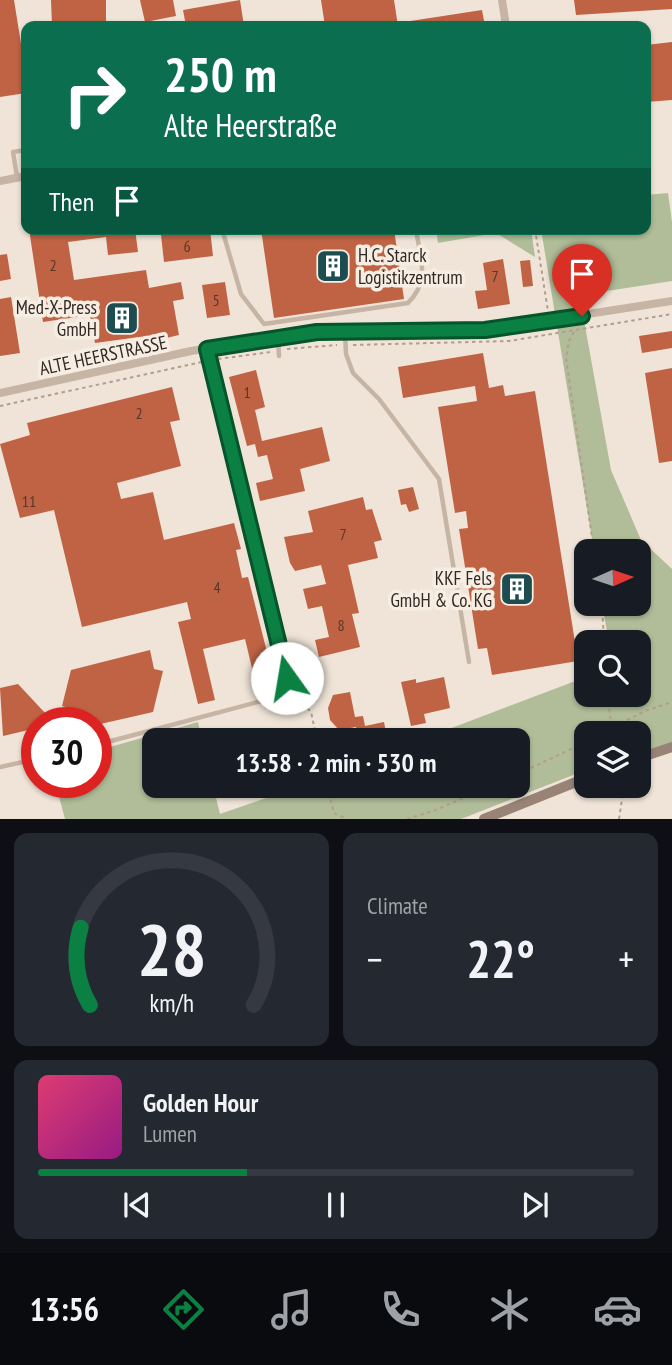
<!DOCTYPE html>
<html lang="en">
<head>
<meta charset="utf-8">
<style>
	:root { --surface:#171b24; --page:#242831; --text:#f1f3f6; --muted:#9ea1a6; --line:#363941; --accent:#0b8043 }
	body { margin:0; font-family:"PT Sans Narrow",sans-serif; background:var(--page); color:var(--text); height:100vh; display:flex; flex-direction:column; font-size:26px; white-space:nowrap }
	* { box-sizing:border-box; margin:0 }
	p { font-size:23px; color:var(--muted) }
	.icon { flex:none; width:38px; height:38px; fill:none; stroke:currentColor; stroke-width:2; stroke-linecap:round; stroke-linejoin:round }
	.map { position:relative; height:819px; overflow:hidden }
	.side { display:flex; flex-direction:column; gap:14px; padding:14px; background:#0d0f14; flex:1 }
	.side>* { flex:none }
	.hud { position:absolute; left:21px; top:21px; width:630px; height:214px; border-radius:14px; box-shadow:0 2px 5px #0004; background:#0b6e4f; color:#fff; overflow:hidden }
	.needle { width:46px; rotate:87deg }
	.controls { position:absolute; left:574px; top:539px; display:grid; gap:14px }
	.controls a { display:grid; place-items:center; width:77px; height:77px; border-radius:14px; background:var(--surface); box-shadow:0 2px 5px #0004; font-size:35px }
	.speed { position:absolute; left:21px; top:707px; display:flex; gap:14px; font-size:35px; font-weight:700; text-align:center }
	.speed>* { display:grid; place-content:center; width:91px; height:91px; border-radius:50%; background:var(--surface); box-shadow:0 2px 5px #0004; line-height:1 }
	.speed .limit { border:10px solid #d22; background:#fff; color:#111 }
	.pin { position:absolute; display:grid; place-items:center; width:60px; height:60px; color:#fff; margin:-72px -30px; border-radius:50% 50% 50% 0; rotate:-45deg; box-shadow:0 0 7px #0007 }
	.pin .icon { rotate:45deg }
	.me { position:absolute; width:77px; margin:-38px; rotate:347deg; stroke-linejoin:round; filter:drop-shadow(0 0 5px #0008) }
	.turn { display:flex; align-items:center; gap:24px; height:147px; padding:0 28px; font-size:32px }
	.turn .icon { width:91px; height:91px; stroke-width:2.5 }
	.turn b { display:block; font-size:49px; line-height:60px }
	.then { display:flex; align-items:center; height:66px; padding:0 28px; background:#0003; gap:14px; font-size:26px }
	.big { font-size:52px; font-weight:700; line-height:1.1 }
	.side .widget { flex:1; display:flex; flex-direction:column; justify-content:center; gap:10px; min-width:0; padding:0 24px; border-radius:14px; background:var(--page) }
	.side .dial { align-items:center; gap:0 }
	.dial svg { height:182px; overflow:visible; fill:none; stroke:var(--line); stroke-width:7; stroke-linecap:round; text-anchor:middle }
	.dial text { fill:var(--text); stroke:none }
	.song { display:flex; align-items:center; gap:21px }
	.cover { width:84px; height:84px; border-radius:10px; background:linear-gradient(135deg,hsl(340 70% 55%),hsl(310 70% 35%)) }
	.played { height:7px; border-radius:4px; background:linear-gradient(90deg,var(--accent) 35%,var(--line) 35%) }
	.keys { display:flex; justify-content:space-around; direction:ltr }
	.heat { display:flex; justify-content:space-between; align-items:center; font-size:38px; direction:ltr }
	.side .tiles { flex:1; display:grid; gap:14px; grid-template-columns:1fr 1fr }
	.widget:last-child { grid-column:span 2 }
	.trip { position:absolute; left:142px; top:728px; width:388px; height:70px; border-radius:14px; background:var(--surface); box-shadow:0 2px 5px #0004; font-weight:700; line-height:70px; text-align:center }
	.tab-bar { display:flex; height:112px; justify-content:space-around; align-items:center; background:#090b0e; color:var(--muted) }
	.tab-bar .icon { width:49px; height:49px }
	.tab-bar .active { color:var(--accent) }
	.tab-bar b { font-size:32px; color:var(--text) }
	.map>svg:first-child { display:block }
</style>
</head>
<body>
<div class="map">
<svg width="672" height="819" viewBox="0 0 672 819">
	<rect width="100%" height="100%" fill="#efe4d7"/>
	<!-- green -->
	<path fill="#b0bd98" d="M668,193L672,222V281L607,291L580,298L611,470L641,540L672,569V742L639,753V733H586V770L461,819H65L55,782H96V751L198,722L202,740H154V786H213L220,814L301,786H518V740H420L586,677V695H639V642H609L602,604H639V551H594L541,229H646V195Z
		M436,229H531L535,257L496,233L438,243Z"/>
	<!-- building -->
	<path fill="#c06344" d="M0,0H14L26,75V93L0,97Z
		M51,0H106V26H52Z
		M140,0H173L176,16L145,22Z
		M240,0L244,26H186L183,10Z
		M321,0H394L398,26H325Z
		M574,0H672V9L576,15Z
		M482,10L485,26H404V22Z
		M672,42V100L646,102V45Z
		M29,229H135L138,252L108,255L106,237L68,242L74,280L146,270L149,288L181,282L184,299L173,301L179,335L162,339L161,334L95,343L90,315L43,322Z
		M194,229H210L213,256L164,262L161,235Z
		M261,229H364V233L394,229L404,299L274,318Z
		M7,254L11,279L0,281V255Z
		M503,259L510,304L478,309L475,291L487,290L483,263Z
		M530,260L533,286L523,287L520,261Z
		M225,282L230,315L207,318L202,285Z
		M11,297L20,353L0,356V299Z
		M672,331V348L642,353L639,336Z
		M483,353L489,388L503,385L505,396L535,391L578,661L492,675L487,648L478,649L459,529L468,528L466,511L455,513L438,407L477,401L475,386L403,398L398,367Z
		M672,368V461L659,463L645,373Z
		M256,370L265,407L255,410L262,441L322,427L330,461L300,469L305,491L260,501L256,483L273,479L267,455L258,457L255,444L247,446L229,377Z
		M172,387L180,420L170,422L181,466L117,483L121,499L153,492L164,540L234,523L241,549L236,550L242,578L248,577L270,664L252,668L245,639L203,649L215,700L198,704L178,622L191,619L187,602L82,627L54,510L20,518L0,444L30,435L27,423Z
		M413,487L419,509L409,512L406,504L401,505L398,490Z
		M363,497L366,510L372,509L382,540L374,542L378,558L348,565L359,613L352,614L360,647L319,657L315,640L329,637L322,606L308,609L303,589L326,584L321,565L295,571L290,563L284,537L313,532L308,511Z
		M150,650L154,669L163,671L153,712L96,725V723H74L78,711L62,706L71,670Z
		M444,677L450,708L424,714L426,723L411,726L401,682L416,679V683Z
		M18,684L46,714L52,712L54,723H37V728L3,736L0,688Z
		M350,692L355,717L363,716L365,726L384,722L387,738L358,740L356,727L339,730L330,720L328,708L333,695Z
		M267,729L270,740H232V738Z
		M227,786H262V788L229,796Z"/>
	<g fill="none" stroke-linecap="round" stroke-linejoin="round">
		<!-- path -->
		<path stroke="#b29e8e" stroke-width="2" stroke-dasharray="3.5 3.5" stroke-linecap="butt" d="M535,229L548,311
			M574,332L569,341L566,358L594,551
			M353,345L509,341L672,314
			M287,349L337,345
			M218,359L271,352
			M0,406L202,362
			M602,604L604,642
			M293,693L311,712L317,740
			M607,695L612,728L617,733
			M602,733L645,711L672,702
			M518,774L586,742
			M327,786L334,813L347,819
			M407,819L436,810L491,786
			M619,819L624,786"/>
		<!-- lane -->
		<path stroke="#c6b4a4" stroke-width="4.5" d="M17,177L13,152L26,150
			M222,229L241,294L264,324L408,303C431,280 420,258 416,229
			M345,333L346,354L353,373L379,399L439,479L469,662
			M278,337L279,356
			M96,745L273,698
			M0,767L37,759"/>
		<!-- street -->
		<path stroke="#c6b4a4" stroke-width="8" d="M502,0L506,26
			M0,181L26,176
			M207,349L289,687L274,697
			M0,393L191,351L278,337L317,332L485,330L672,301"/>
		<!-- secondary -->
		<path stroke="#998376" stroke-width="10" d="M639,758L672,747
			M484,819L586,778"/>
	</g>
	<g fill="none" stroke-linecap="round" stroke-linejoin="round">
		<!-- route casing -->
		<g stroke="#07532c" stroke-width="18">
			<path id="route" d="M287,678L207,349L317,332L485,330L582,316"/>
		</g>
		<!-- route -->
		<use href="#route" stroke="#0b8043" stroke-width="12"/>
	</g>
	<!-- icons -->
	<defs>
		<g id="building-square" transform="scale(1.75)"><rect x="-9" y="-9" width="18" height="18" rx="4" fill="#1d4d51" stroke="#f7eee3"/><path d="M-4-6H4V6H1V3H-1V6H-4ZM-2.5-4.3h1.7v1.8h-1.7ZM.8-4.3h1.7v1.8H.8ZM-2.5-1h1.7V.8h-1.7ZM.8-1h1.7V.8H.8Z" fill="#fff"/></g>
	</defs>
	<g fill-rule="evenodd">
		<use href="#building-square" x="333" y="266"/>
		<use href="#building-square" x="122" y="318"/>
		<use href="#building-square" x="517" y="589"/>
	</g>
	<g text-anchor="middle" stroke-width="7" stroke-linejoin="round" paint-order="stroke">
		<!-- number labels -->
		<g font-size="16" fill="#56382d">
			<text x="187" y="252">6</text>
			<text x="53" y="271">2</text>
			<text x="495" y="282">7</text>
			<text x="216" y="306">5</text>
			<text x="247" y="398">1</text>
			<text x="139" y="419">2</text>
			<text x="29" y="507">11</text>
			<text x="343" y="540">7</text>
			<text x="217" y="593">4</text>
			<text x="341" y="631">8</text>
		</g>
		<!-- poi labels -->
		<g font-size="19" fill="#322925" stroke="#f7eee3" text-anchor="end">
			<text x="358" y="262" text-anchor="start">H.C. Starck<tspan x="358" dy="22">Logistikzentrum</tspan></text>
			<text x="97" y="314">Med-X-Press<tspan x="97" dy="22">GmbH</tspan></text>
			<text x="492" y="585">KKF Fels<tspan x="492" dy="22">GmbH &amp; Co. KG</tspan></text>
		</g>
		<!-- street labels -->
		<g font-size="19" fill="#322925" stroke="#f7eee3">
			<text transform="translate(103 355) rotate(-12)" y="7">ALTE HEERSTRASSE</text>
		</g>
	</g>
</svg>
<div class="controls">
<a><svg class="needle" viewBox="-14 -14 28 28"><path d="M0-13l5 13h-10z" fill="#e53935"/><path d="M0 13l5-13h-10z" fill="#9ea1a6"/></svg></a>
<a><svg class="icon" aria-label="search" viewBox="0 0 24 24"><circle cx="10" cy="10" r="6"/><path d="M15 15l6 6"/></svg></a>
<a><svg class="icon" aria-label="layers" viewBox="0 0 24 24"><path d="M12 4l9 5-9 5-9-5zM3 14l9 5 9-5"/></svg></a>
</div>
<div class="speed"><div class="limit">30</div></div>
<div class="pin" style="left:582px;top:316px;background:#d93025"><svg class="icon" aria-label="arrive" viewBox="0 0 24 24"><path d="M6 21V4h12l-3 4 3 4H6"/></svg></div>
<svg class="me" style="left:287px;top:678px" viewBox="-20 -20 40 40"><circle r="19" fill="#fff"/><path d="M0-13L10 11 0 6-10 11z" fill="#0b8043"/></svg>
<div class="trip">13:58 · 2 min · 530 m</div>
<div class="hud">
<div class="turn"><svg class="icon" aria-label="right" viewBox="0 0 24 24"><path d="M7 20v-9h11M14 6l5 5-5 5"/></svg><div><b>250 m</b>Alte Heerstraße</div></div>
<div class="then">Then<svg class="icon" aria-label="arrive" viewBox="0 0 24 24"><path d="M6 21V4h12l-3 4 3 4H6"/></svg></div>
</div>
</div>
<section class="side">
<div class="tiles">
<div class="widget dial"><svg viewBox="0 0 100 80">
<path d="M14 69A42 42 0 1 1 86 69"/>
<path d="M14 69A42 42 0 0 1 10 35" stroke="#0b8043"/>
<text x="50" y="56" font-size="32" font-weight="700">28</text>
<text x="50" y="72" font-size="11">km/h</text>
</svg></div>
<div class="widget"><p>Climate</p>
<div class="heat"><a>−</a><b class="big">22°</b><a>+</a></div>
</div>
<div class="widget">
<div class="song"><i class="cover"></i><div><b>Golden Hour</b><p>Lumen</p></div></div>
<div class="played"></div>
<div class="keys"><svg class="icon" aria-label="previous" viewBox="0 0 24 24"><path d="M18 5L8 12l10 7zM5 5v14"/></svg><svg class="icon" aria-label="pause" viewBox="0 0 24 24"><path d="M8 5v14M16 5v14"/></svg><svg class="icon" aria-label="next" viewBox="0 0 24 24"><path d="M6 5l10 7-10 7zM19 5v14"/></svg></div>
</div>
</div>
</section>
<nav class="tab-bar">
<b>13:56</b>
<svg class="icon active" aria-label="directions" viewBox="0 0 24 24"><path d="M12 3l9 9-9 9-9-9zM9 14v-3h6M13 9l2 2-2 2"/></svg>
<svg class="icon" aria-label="music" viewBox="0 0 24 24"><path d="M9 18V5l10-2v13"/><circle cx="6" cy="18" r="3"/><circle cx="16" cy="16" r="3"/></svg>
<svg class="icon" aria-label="phone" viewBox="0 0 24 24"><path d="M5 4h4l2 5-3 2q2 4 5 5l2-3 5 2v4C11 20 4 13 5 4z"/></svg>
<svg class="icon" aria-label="climate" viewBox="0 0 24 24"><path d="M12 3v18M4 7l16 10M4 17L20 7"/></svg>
<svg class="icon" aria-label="car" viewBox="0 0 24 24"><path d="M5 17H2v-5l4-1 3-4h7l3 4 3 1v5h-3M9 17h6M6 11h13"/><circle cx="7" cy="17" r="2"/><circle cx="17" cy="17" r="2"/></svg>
</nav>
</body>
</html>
